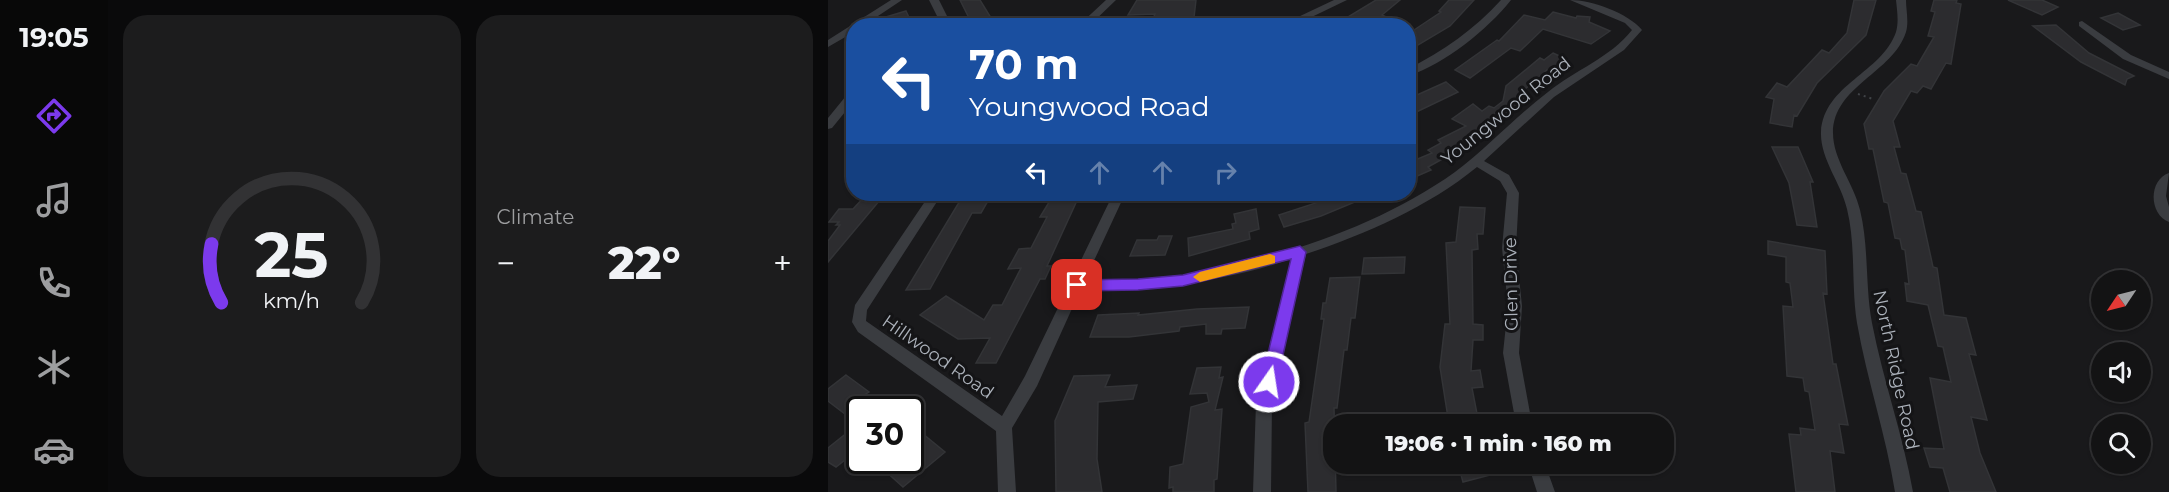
<!DOCTYPE html>
<html lang="en">
<head>
<meta charset="utf-8">
<style>
	:root { --surface:#131314; --page:#1c1c1d; --text:#f1f3f6; --muted:#9d9ea0; --line:#323234; --accent:#7c3aed }
	body { margin:0; font-family:Montserrat,sans-serif; background:var(--page); color:var(--text); height:100vh; display:flex; flex-direction:column; font-size:22px; white-space:nowrap }
	* { box-sizing:border-box; margin:0 }
	p { font-size:20px; color:var(--muted) }
	.icon { flex:none; width:33px; height:33px; fill:none; stroke:currentColor; stroke-width:2; stroke-linecap:round; stroke-linejoin:round }
	.map { position:relative; flex:1; overflow:hidden }
	.details { display:flex; flex-direction:column; gap:15px; padding:15px; background:#0a0a0b; width:720px }
	.details>* { flex:none }
	.hud { position:absolute; left:18px; top:18px; width:570px; height:183px; border-radius:24px; box-shadow:0 2px 4px #0004,0 0 0 2px var(--line); background:#1a4fa0; color:#fff; overflow:hidden }
	.needle { width:39px; rotate:235deg }
	.buttons { position:absolute; left:1263px; top:270px; display:grid; gap:12px }
	.buttons a { display:grid; place-items:center; width:60px; height:60px; border-radius:50%; background:var(--surface); box-shadow:0 2px 4px #0004,0 0 0 2px var(--line); font-size:30px }
	.speed { position:absolute; left:18px; top:396px; display:flex; gap:12px; font-size:30px; font-weight:700; text-align:center }
	.speed>* { display:grid; place-content:center; width:78px; height:78px; border-radius:50%; background:var(--surface); box-shadow:0 2px 4px #0004,0 0 0 2px var(--line); line-height:1 }
	.speed .limit { border:3px solid #111; border-radius:9px; background:#fff; color:#111 }
	.pin { position:absolute; display:grid; place-items:center; width:51px; height:51px; color:#fff; margin:-26px; border-radius:12px; box-shadow:0 3px 9px #0006 }
	.me { position:absolute; width:66px; margin:-33px; rotate:13deg; stroke-linejoin:round; filter:drop-shadow(0 0 4px #0008) }
	.turn { display:flex; align-items:center; gap:21px; height:126px; padding:0 24px; font-size:27px }
	.turn .icon { width:78px; height:78px; stroke-width:2.5 }
	.turn b { display:block; font-size:42px; line-height:51px }
	.lanes { display:flex; align-items:center; height:57px; padding:0 24px; background:#0003; justify-content:center; gap:30px; direction:ltr }
	.lanes .off { opacity:.35 }
	.big { font-size:45px; font-weight:800; line-height:1.1 }
	.details .widget { flex:1; display:flex; flex-direction:column; justify-content:center; gap:9px; min-width:0; padding:0 21px; border-radius:24px; background:var(--page) }
	.details .dial { align-items:center; gap:0 }
	.dial svg { height:156px; overflow:visible; fill:none; stroke:var(--line); stroke-width:7; stroke-linecap:round; text-anchor:middle }
	.dial text { fill:var(--text); stroke:none }
	.heat { display:flex; justify-content:space-between; align-items:center; font-size:33px; direction:ltr }
	.details .tiles { flex:1; display:grid; gap:15px; grid-template-columns:repeat(2,1fr) }
	.trip { position:absolute; left:495px; top:414px; width:351px; height:60px; border-radius:24px; background:var(--surface); box-shadow:0 2px 4px #0004,0 0 0 2px var(--line); font-weight:800; line-height:60px; text-align:center }
	main { display:flex; flex:1; min-height:0 }
	.dock { display:flex; flex-direction:column; width:108px; justify-content:space-around; align-items:center; background:#080808; color:var(--muted) }
	.dock .icon { width:42px; height:42px }
	.dock .current { color:var(--accent) }
	.dock b { font-size:27px; color:var(--text) }
	.map>svg:first-child { display:block }
</style>
</head>
<body>
<main>
<nav class="dock">
<b>19:05</b>
<svg class="icon current" aria-label="directions" viewBox="0 0 24 24"><path d="M12 3l9 9-9 9-9-9zM9 14v-3h6M13 9l2 2-2 2"/></svg>
<svg class="icon" aria-label="music" viewBox="0 0 24 24"><path d="M9 18V5l10-2v13"/><circle cx="6" cy="18" r="3"/><circle cx="16" cy="16" r="3"/></svg>
<svg class="icon" aria-label="phone" viewBox="0 0 24 24"><path d="M5 4h4l2 5-3 2q2 4 5 5l2-3 5 2v4C11 20 4 13 5 4z"/></svg>
<svg class="icon" aria-label="climate" viewBox="0 0 24 24"><path d="M12 3v18M4 7l16 10M4 17L20 7"/></svg>
<svg class="icon" aria-label="car" viewBox="0 0 24 24"><path d="M5 17H2v-5l4-1 3-4h7l3 4 3 1v5h-3M9 17h6M6 11h13"/><circle cx="7" cy="17" r="2"/><circle cx="17" cy="17" r="2"/></svg>
</nav>
<section class="details">
<div class="tiles">
<div class="widget dial"><svg viewBox="0 0 100 80">
<path d="M14 69A42 42 0 1 1 86 69"/>
<path d="M14 69A42 42 0 0 1 9 39" stroke="#7c3aed"/>
<text x="50" y="56" font-size="32" font-weight="700">25</text>
<text x="50" y="72" font-size="11">km/h</text>
</svg></div>
<div class="widget"><p>Climate</p>
<div class="heat"><a>−</a><b class="big">22°</b><a>+</a></div>
</div>
</div>
</section>
<div class="map">
<svg width="1341" height="492" viewBox="0 0 1341 492">
	<rect width="100%" height="100%" fill="#19191b"/>
	<!-- building -->
	<path fill="#2c2c2f" stroke="#333437" stroke-width="1.5" d="M132,0H152L168,26H145Z
		M309,0H368L365,26H322L327,14L300,15Z
		M548,0H572L554,15L577,26H505Z
		M621,0H646L622,26L580,51V27L586,30L613,12L611,11Z
		M1026,0H1048L1038,35L989,83L969,116L966,115L964,127L942,123L946,99L938,97L949,83L959,87L994,50L1001,53L1019,33Z
		M1106,0H1129L1128,3L1133,4L1123,64L1118,63L1103,89L1095,86L1089,93L1083,91L1065,121L1072,147H1066L1073,173L1078,174L1088,211L1093,212L1105,267L1109,268L1116,315L1138,318L1148,355L1141,354L1159,420L1143,417L1152,453L1168,492H1122L1115,468L1102,467L1096,448L1116,449L1102,378L1123,382L1115,347L1110,346L1100,305L1079,301L1077,283L1081,284L1077,250L1074,249L1072,239L1067,238L1060,203L1056,202L1045,149H1041L1036,124L1056,91L1083,64L1089,66L1106,37L1100,36L1107,12L1103,11Z
		M1180,0H1214L1230,7L1214,15Z
		M78,11L85,26H42L48,20Z
		M725,12L748,18L749,16L762,17L761,22L782,31L763,44L715,29L692,51L683,48L642,78L627,70L669,40L671,41L696,15L717,20Z
		M1290,13L1312,25L1295,30L1273,18Z
		M1228,25L1261,53L1306,76L1299,79L1297,85L1253,62L1205,26Z
		M725,53L740,60L723,72L719,70L696,90L701,96L636,147L600,167L603,170L580,180V163L604,153L600,150L613,143L610,140L638,126L624,119L645,104L654,111L661,106L666,108L675,101L678,86L712,58L716,60Z
		M618,82L630,92L580,116V99Z
		M944,147H970L985,182H982L989,227L969,225L961,183Z
		M39,194H57L0,262V241L12,225H8L11,222H1L11,209H25Z
		M139,194H164L153,213H144L102,289L78,290L130,204Z
		M226,194H252L219,266H223L217,279H212L168,363H148L162,338L130,339L92,315L118,296L156,320L165,305H174L193,268L180,269L191,249L203,248L219,217H212Z
		M492,194H546L493,216L456,227L451,215L497,200Z
		M632,207L657,208L655,234H649L650,249L644,250L645,324L655,325V340H645L643,371L652,370L655,387L644,388L651,424H621L612,367L617,324H622L618,243L628,242Z
		M428,209L431,229L421,232L422,239L361,256L360,238L405,229L404,224L408,223L406,214Z
		M331,236H344L337,255L302,256L309,240H329Z
		M940,241L997,251L999,294L995,293L1005,364H1008L1020,425L1011,424L1016,453L1002,451L1007,492H968L961,434L973,435L972,428L987,430L981,392L977,391L975,378L959,376L955,306L965,307L962,283L958,282V257L940,254Z
		M577,257L576,273L534,274L536,258Z
		M532,277L527,318H523L519,350H516L509,408H506L508,492H480L477,423L481,422L496,319H493L495,303H498L502,278Z
		M421,307L417,328L394,329L393,334H378V324L352,327L351,331L301,337H262L270,315L311,313L310,315L369,309Z
		M393,367L391,378L395,377L387,410L394,409L389,479L386,480V492H345V487L341,488L342,467L355,464L363,407L381,402L379,393L362,394L369,368Z
		M18,375L41,392L36,395L56,410H32V448L8,467L0,462V448L30,424L0,401V389Z
		M282,375L277,387L309,385L305,399L270,402L269,459L274,492H228L227,421L246,376Z
		M89,429L117,452L75,487L45,460H82V434Z
		M630,464H663L666,474L635,482Z"/>
	<g fill="none" stroke-linecap="round" stroke-linejoin="round">
		<!-- path -->
		<path stroke="#404347" stroke-width="2" stroke-dasharray="2 4" stroke-linecap="butt" d="M1030,94L1045,99"/>
		<!-- minor -->
		<path fill="#3a3c40" fill-rule="evenodd" d="M63,0H74L35,26H26V32L0,47V40Z
			M101,0H111L124,26H114Z
			M278,0H288L261,26H250Z
			M506,0H519L465,26H451Z
			M673,0H683C659,30 617,64 580,76V69C615,51 647,29 673,0Z
			M742,0C764,0 800,13 814,30L796,50L726,97L656,161L681,175L691,193L688,248L694,306L691,353L704,424H688L675,353L680,306L674,248L679,193L672,181L649,167C600,207 538,234 478,254L444,403L443,492H425L428,403L463,259C393,283 326,289 252,291L209,386L184,428L188,492H170L168,431L30,332L24,322L27,305L102,194H114L39,310L38,321L174,416L197,376L285,194H297L257,280C285,280 312,280 339,277C436,265 547,229 627,172C660,147 687,117 720,92C747,70 782,58 804,30L797,23Z
			M1068,0H1078C1078,10 1081,22 1078,32C1065,73 1005,86 1005,133C1005,160 1026,184 1032,210C1041,246 1037,286 1044,323C1055,380 1075,435 1085,492H1067C1058,435 1039,380 1029,323C1023,285 1028,246 1019,209C1013,183 992,159 993,132C996,84 1054,73 1068,32C1071,22 1069,10 1068,0Z
			M1254,21L1303,55L1341,72V79L1295,59L1251,26V22Z
			M26,90V101L4,128L0,129V118L22,91Z
			M1341,173L1338,196L1341,207V222C1321,215 1320,180 1341,173Z
			M700,464H717L727,492H709Z"/>
	</g>
	<!-- route -->
	<path fill="#7c3aed" stroke="#51269a" stroke-width="1.5" d="M472,246L478,252L449,382L447,386H436L433,382L463,259L355,286L310,290L249,291L242,285L249,280L310,279L355,275Z"/>
	<!-- slow -->
	<path fill="#f59e0b" d="M442,254L447,256V263L372,282L365,277L372,272Z"/>
	<g text-anchor="middle" stroke-width="6" stroke-linejoin="round" paint-order="stroke">
		<!-- street labels -->
		<g font-size="18" fill="#acb2bb" stroke="#141416">
			<text transform="translate(678 111) rotate(-39)" y="6">Youngwood Road</text>
			<text transform="translate(683 284) rotate(-91)" y="6">Glen Drive</text>
			<text transform="translate(110 357) rotate(35)" y="6">Hillwood Road</text>
			<text transform="translate(1068 370) rotate(78)" y="6">North Ridge Road</text>
		</g>
	</g>
</svg>
<div class="buttons">
<a><svg class="needle" viewBox="-14 -14 28 28"><path d="M0-13l5 13h-10z" fill="#e53935"/><path d="M0 13l5-13h-10z" fill="#9d9ea0"/></svg></a>
<a><svg class="icon" aria-label="sound" viewBox="0 0 24 24"><path d="M4 9h4l5-4v14l-5-4H4zM17 9q2 3 0 6"/></svg></a>
<a><svg class="icon" aria-label="search" viewBox="0 0 24 24"><circle cx="10" cy="10" r="6"/><path d="M15 15l6 6"/></svg></a>
</div>
<div class="speed"><div class="limit">30</div></div>
<div class="pin" style="left:249px;top:285px;background:#d93025"><svg class="icon" aria-label="arrive" viewBox="0 0 24 24"><path d="M6 21V4h12l-3 4 3 4H6"/></svg></div>
<svg class="me" style="left:441px;top:382px" viewBox="-20 -20 40 40"><circle r="17" fill="#7c3aed" stroke="#fff" stroke-width="3"/><path d="M0-11L8 9 0 5-8 9z" fill="#fff"/></svg>
<div class="trip">19:06 · 1 min · 160 m</div>
<div class="hud">
<div class="turn"><svg class="icon" aria-label="left" viewBox="0 0 24 24"><path d="M17 20v-9H6M10 6l-5 5 5 5"/></svg><div><b>70 m</b>Youngwood Road</div></div>
<div class="lanes"><svg class="icon" aria-label="left" viewBox="0 0 24 24"><path d="M17 20v-9H6M10 6l-5 5 5 5"/></svg><svg class="icon off" aria-label="ahead" viewBox="0 0 24 24"><path d="M12 20V5M6 11l6-6 6 6"/></svg><svg class="icon off" aria-label="ahead" viewBox="0 0 24 24"><path d="M12 20V5M6 11l6-6 6 6"/></svg><svg class="icon off" aria-label="right" viewBox="0 0 24 24"><path d="M7 20v-9h11M14 6l5 5-5 5"/></svg></div>
</div>
</div>
</main>
</body>
</html>
